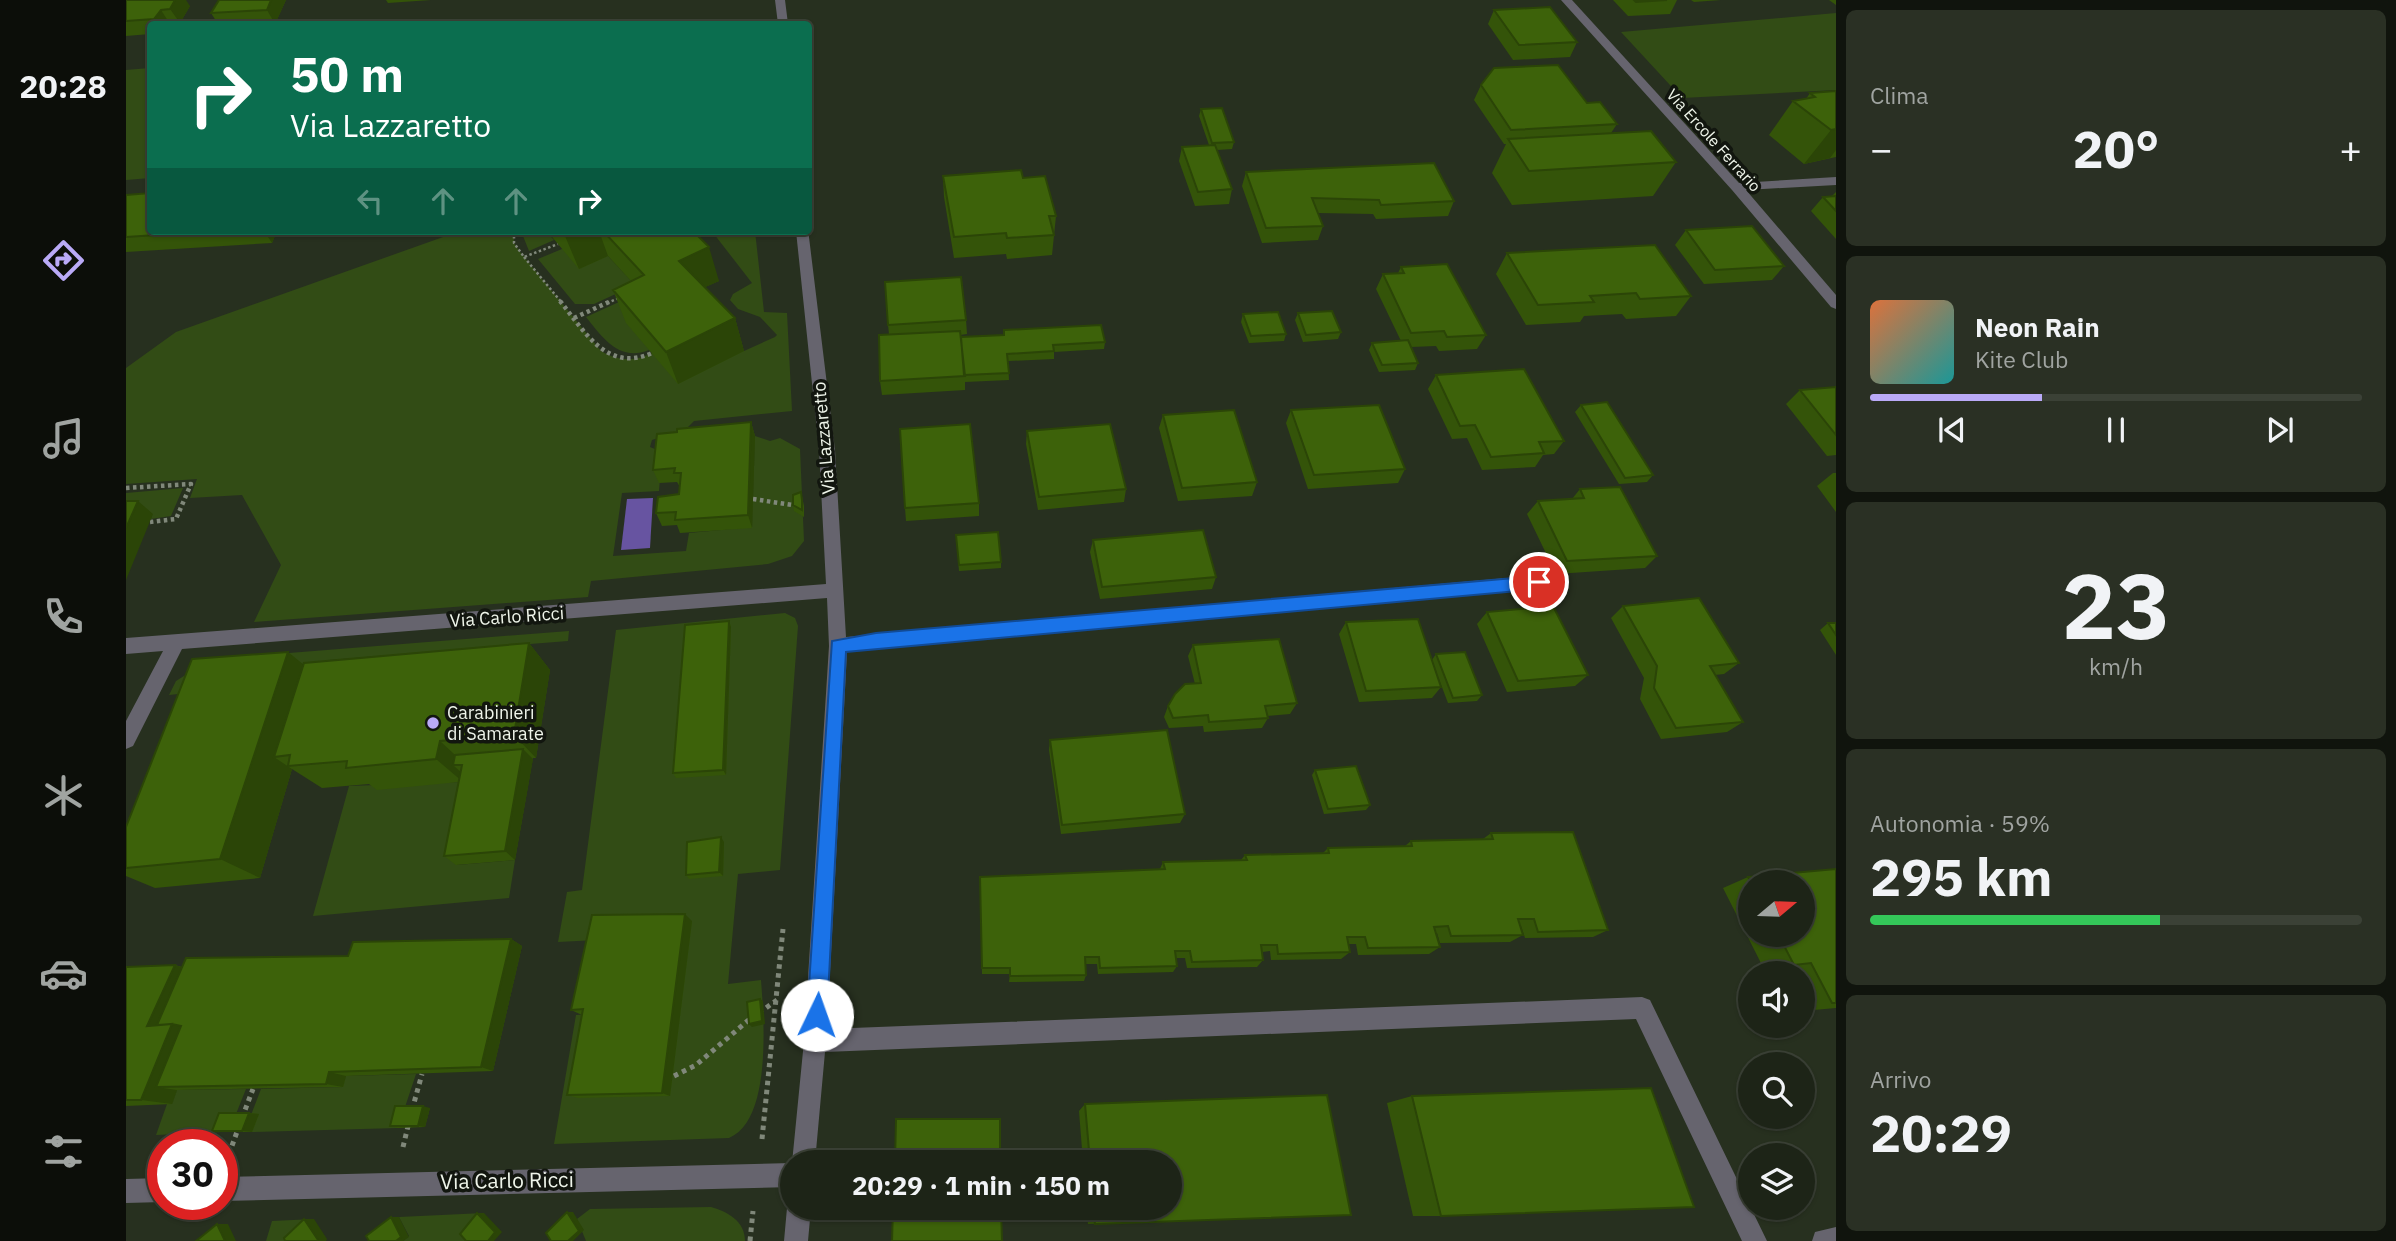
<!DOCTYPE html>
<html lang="it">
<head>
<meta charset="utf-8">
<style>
	:root { --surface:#1d2417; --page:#2a3024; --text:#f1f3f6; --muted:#a0a4a1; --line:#3b4136; --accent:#baaaf7 }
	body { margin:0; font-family:"IBM Plex Sans",sans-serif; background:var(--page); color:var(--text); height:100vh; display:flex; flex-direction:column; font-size:26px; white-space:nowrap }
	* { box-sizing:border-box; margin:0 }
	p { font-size:23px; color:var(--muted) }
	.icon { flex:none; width:38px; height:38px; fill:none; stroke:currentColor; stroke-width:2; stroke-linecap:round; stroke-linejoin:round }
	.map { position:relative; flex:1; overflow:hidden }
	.side { display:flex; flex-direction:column; gap:10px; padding:10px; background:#10140d; width:560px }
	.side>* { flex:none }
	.guide { position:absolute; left:21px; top:21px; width:665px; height:214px; border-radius:7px; box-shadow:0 2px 5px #0004,0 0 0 2px var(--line); background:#0b6e4f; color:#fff; overflow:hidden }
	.needle { width:46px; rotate:71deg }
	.controls { position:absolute; left:1612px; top:870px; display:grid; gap:14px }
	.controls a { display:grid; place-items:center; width:77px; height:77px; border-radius:50%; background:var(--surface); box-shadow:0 2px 5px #0004,0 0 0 2px var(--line); font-size:35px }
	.speed { position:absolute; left:21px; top:1129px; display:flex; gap:14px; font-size:35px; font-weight:700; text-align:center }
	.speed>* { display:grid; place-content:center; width:91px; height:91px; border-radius:50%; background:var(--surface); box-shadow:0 2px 5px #0004,0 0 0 2px var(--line); line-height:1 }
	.speed .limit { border:10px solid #d22; background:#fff; color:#111 }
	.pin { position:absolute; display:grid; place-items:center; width:60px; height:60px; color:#fff; margin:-30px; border:4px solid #fff; border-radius:50%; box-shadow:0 2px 7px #0007 }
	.me { position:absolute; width:77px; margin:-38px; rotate:3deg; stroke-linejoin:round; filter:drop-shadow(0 0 5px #0008) }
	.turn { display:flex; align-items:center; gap:24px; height:147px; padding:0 28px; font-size:32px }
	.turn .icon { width:91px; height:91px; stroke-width:2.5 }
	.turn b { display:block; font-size:49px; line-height:60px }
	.lanes { display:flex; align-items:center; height:66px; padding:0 28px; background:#0003; justify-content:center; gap:35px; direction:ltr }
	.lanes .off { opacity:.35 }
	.big { font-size:52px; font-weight:700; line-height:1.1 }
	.side .tile { flex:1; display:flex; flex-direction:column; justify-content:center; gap:10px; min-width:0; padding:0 24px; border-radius:10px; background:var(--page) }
	.side .dial { align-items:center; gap:0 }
	.dial b { font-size:91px; line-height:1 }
	.song { display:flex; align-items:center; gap:21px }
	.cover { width:84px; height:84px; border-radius:10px; background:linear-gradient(135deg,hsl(20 70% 55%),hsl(180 70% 35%)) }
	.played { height:7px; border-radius:4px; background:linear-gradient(90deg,var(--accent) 35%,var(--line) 35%) }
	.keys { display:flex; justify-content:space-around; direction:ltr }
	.heat { display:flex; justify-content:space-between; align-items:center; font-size:38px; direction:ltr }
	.charge { height:10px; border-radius:5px; background:linear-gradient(90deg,#34c759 59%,var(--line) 0) }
	.trip { position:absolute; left:654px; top:1150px; width:402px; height:70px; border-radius:35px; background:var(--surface); box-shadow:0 2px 5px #0004,0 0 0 2px var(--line); font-weight:700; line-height:70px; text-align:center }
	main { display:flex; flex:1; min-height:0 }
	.tabs { display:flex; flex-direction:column; width:126px; justify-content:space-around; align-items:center; background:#0c0e09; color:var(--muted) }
	.tabs .icon { width:49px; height:49px }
	.tabs .selected { color:var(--accent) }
	.tabs b { font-size:32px; color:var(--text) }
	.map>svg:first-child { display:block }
</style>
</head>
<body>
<main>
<nav class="tabs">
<b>20:28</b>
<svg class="icon selected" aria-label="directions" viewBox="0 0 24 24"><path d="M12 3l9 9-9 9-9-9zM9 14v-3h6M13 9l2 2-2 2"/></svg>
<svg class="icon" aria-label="music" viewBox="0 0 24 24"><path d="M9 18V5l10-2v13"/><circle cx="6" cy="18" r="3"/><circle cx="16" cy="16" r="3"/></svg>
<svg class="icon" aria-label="phone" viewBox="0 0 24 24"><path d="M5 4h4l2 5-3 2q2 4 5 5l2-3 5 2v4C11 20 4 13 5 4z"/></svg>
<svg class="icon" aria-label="climate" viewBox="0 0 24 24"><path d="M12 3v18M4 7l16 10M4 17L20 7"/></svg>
<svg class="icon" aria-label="car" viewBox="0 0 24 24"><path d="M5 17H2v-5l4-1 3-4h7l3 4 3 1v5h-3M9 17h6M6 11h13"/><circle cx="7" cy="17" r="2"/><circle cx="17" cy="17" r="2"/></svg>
<svg class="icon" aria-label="filters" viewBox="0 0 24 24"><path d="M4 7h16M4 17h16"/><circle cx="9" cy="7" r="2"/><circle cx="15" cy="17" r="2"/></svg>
</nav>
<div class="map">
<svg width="1710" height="1241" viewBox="0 0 1710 1241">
	<rect width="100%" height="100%" fill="#27301f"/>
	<!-- green -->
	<path fill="#324c15" d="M1710,13V90L1556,98L1495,32Z
		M24,68V178L0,180V70Z
		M334,231H388V243L394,252L475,351C492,361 508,362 526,353L618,351L649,337L651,335L634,317L612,309L604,300L607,294L626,283L588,234L589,231H629L638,312L661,313L666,411L568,421L560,429L526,440L524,447L536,452L533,491L496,493L487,556L560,551L563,533L626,527L629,436L644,441L654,438L674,449L678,541L666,556L642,564L465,581L462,597L128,622L155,565L116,495L64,498L71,479L0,484V368L50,332Z
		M395,231H420L428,240L403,251Z
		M436,249L482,256L509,285L468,304H449L412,259Z
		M515,292L523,350C493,362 477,338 460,317Z
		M57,488L45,516L25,519L26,514L0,516V493Z
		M659,613L669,618L672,626L654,870L612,874L602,984L635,980C638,1018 646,1121 603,1138L428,1144L450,1015L467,1014L471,940L432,942L441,892L456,890L490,630Z
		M443,631L442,641L203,660L197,678L43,695L50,681L85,659Z
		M336,782L331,865L389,860L383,898L187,916L223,786Z
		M290,1074L272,1128L126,1132L125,1115L135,1089L216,1087L220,1076Z
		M120,1089L110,1114L103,1115L96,1132L30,1135L41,1104H46L51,1090Z
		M585,1207C602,1212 619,1221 619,1241H460L451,1219L464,1209Z
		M358,1213L348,1241H277L283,1236L273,1217Z
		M188,1219L170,1241H140L146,1221Z"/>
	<!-- water -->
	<path fill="#6754a1" d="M527,498L524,548L495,550L501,499Z"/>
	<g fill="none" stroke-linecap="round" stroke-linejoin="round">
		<!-- path-far2 -->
		<path stroke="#80887a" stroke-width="2.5" stroke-dasharray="2.5 2.5" stroke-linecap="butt" d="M388,231V243L398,257L432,244
			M398,257L436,303
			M481,303L495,297"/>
		<!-- path-far1 -->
		<path stroke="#80887a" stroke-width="4.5" stroke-dasharray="3.5 3.5" stroke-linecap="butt" d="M434,301C459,332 481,373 526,353
			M448,318L485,301
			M0,488L65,484L50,519L24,522
			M627,499L673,506"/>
		<!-- path -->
		<path stroke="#80887a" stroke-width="5" stroke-dasharray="4.5 4.5" stroke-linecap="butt" d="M633,1013L651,1000
			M548,1076L570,1065L625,1018
			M286,1110L296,1074
			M116,1118L127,1089
			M636,1139L657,929
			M277,1147L283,1122
			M103,1154L112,1129
			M624,1241L627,1211"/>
		<!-- street -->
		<path fill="#66646e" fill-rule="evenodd" d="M649,0H659L662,24H652Z
			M1435,0H1446L1613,183L1710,177V185L1620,190L1710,295V309L1705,307L1606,190Z
			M682,229L709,450L720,637L1413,575L1419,577L1422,582L1419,587L1413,589L721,652L701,1029L1516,997L1524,1000L1641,1241H1616L1510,1019L699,1052L689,1162H667V1187L96,1201V1177L666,1163L678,1041L703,646L701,598L56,649L7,746L0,749V721L37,651L0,654V638L700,584L693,450L670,231Z
			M37,1178V1202L0,1203V1179Z
			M667,1198V1208H685L682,1241H658L661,1208Z
			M1710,1227V1241H1686L1689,1232Z"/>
	</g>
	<!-- wall -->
	<path fill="#345409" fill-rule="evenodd" d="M0,0L64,6L54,23L44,24H24V34L0,36Z
		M160,0L149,24H92L85,13Z
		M260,0H305L262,3Z
		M1487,0H1551L1544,14L1502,16Z
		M1565,0H1595L1568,2Z
		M1703,0H1710V5Z
		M1368,10L1451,42L1444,57L1387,60L1362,24Z
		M1355,85L1461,103L1491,124L1485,133L1550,162L1527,196L1386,205L1366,173L1380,144H1378L1348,100Z
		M1710,91V157L1678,164L1643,135L1667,101L1680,99L1684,93Z
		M1075,109L1108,142L1106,149L1091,150L1106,189L1103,204L1069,206L1053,161L1056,147L1083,145L1073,116Z
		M1120,172L1328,201L1322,216L1250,219L1247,214L1192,213L1197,226L1192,240L1136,243L1116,186Z
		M817,176L897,178L930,216L926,255L881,259L880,254L828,258L818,197Z
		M1710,192V239L1685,211L1697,197L1706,196Z
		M0,195L24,231H151L146,243L0,252Z
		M1560,230L1658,266L1646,280L1578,284L1549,245Z
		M421,231H567L593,281L579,287L609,318L618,351L552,384L500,323L487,290L505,281L482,256L453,269Z
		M1381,253L1565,296L1550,316L1500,319L1496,314L1458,316L1454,322L1400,325L1370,274Z
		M1275,267L1360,335L1351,349L1313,351L1310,346L1285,347L1292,363L1289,370L1253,372L1243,350L1246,343L1275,341L1250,289L1257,274L1272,273Z
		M1172,313L1215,332L1212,339L1177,342L1169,320Z
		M1117,314L1160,334L1158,341L1123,343L1115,322Z
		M840,320L841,334L834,335L835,337L877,335L878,330L979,342L978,349L928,352V359L882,361L883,380L839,382V390L756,395L754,381L763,334L762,325Z
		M1310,375L1438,441L1428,454L1417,455L1409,467L1356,470L1341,438L1326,439L1302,389Z
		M1710,387V455L1701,456L1660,404L1674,390Z
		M1455,405L1527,475L1521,482L1493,484L1449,412Z
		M1165,410L1279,469L1272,483L1182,489L1160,423Z
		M1037,415L1131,482L1126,496L1052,501L1033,428Z
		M625,422L629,436L626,528L554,533L551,525L536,526L530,513L553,494L554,487L551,482L533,483L527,470Z
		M901,431L1000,489L998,502L912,510L900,444Z
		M1707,473H1710V512L1691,486Z
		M1454,489L1531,556L1519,568L1430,574L1401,514L1412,501L1446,499Z
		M675,492L678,506V517L668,511L667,505Z
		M853,503V516L780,521L779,508Z
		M830,535L875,562V568L833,571Z
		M967,540L1090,577L1086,589L974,599L964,552Z
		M1497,606L1613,663L1598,674L1589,675L1617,722L1601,732L1535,739L1514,699L1518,678L1485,618Z
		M1361,612L1462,675L1449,686L1381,692L1351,624Z
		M603,621L605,627L600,775L550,778L547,773Z
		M1220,622L1306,660L1310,654L1356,695L1351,701L1322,703L1306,661L1315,687L1306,698L1233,702L1213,634Z
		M1702,623H1710V655L1694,630Z
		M403,643L424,670L410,758H407L389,860L330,865L318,856L333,782L251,790L243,784L196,788L166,769L134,878L29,888L0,876V827L162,652L177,665Z
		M1067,645L1171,703L1164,714L1141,716L1142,718L1136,728L1078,732L1077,726L1043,728L1038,717L1042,706L1069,684L1062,656Z
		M924,740L1059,814L1054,823L935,834L923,750Z
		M1189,770L1244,805L1240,810L1198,814L1186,775Z
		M1365,833L1482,930L1467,937L1399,938L1395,926H1394L1397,935L1384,942L1314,943L1311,933H1310L1314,947L1303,954L1232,955L1230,944H1222L1224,952L1215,959L1145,960L1144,951L1136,952L1137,960L1131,967L1061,968L1059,958H1050L1051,966L1047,972L972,974L971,964H959L960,975L958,981L883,982L884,974H856L854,877L1034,869L1037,862L1115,860L1119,855L1197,853L1202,848L1279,846L1285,841L1357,839Z
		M598,842L597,876L563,879L560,875Z
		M1710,869V1008L1677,1011L1676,973H1657L1656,972L1640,973L1597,888L1622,877ZM1624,882H1676V934H1624Z
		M566,921L544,1096L452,1098L441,1095L456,1015L445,1010Z
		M385,939L396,946L367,1071L220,1076L217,1087L51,1090L46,1104L0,1106V967L49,965L56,967L222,956Z
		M1201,1095L1225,1215L962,1224L960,1208H1045V1162H957L953,1111L959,1104Z
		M1286,1096L1315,1216H1287L1261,1103Z
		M304,1108L299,1127L272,1128L264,1126Z
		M123,1113L133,1114L126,1132H96L86,1131Z"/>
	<!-- shaded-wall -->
	<path fill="#2b4507" d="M49,0H60L64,6L54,23L44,9Z
		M145,0H160L149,24L141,10Z
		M35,10L44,24H32L28,19Z
		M1710,129V150L1704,158L1678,164L1705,130Z
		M138,231H151L146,243Z
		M450,231H473L482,256L453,269L439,236Z
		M583,247L593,281L564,294L553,261Z
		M609,318L618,351L552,384L540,352Z
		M625,422L629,436L626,528L622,515Z
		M12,501L27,514L0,580V528Z
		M603,621L605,627L600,775L597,770Z
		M403,643L424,670L410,758L388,735Z
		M162,652L194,678L148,757L166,769L134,878L94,859Z
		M314,741L340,765H327L338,775L337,782L310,759Z
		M397,749L407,759L389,860L379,851Z
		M595,837L598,842L597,876L593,872Z
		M559,914L566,921L544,1096L536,1093Z
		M385,939L396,946L367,1071L355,1067Z
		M49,965L76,974L75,1030L30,1087L51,1090L46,1104L15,1100L21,1026Z
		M634,999L637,1001L639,1024L626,1027L623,1024Z
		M203,1072L220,1076L217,1087L200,1084Z
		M297,1106L304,1108L299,1127L292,1126Z
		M123,1113L133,1114L126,1132L116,1131Z
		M441,1212H447L458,1230L447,1241H442Z
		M351,1213H358L376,1232L368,1241H362Z
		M265,1217H273L283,1237L277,1241H270Z
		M178,1219H188L201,1239L200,1241H191Z
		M91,1224H102L110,1241H99Z"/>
	<!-- building -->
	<path fill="#3d620a" stroke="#2b4507" stroke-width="2" d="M0,0H49L44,9L35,10L28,19L0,21Z
		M93,0H145L141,10L85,13Z
		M1508,0H1541L1510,2Z
		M1424,7L1451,42L1393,45L1368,10Z
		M1432,65L1461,103L1474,102L1491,124L1385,130L1355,85L1368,68Z
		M1710,91V129L1705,130L1667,101L1689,97L1684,93Z
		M1096,108L1108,142L1086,143L1075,109Z
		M1525,131L1550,162L1403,171L1382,139Z
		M1089,145L1106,189L1072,192L1056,147Z
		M1308,163L1328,201L1255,205L1253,200L1186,198L1197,226L1140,228L1120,172Z
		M895,170L897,178L919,176L930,216H923L928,235L881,238L880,233L828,237L817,176Z
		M24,193V231H92L0,237V195Z
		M1710,196V211L1697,197Z
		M1626,226L1658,266L1589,270L1560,230Z
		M435,231H450L439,236Z
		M477,231H567L583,247L553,261L609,318L540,352L487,290L518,275Z
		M1529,245L1565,296L1514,299L1510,293L1464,296L1468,302L1412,305L1381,253Z
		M1321,264L1360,335L1321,337L1318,331L1285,333L1257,274L1278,273L1275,267Z
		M835,277L840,320L762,325L759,282Z
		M1206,311L1215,332L1180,335L1172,313Z
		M1152,312L1160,334L1125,336L1117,314Z
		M975,325L979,342L927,345L928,351L881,354L883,373L838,375L835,337L878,335V330Z
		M834,331L839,376L754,381L753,335Z
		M1282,340L1292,363L1256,365L1246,343Z
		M1398,369L1438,441L1413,442L1418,453L1365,457L1349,425L1334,426L1310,375Z
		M1710,387V435L1674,390Z
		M1481,402L1527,475L1499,478L1455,405Z
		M1253,405L1279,469L1188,475L1165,410Z
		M1108,410L1131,482L1056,488L1037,415Z
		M625,422L622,515L549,520L550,512L530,513L532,497L553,494L555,473H548L549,468L527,470L531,434L551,432V429Z
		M844,424L853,503L779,508L774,429Z
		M984,424L1000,489L913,497L901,431Z
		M1494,487L1531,556L1441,561L1412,501L1458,498L1454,489Z
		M675,492L676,500V510L667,505V495Z
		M0,501H12L0,528Z
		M1077,530L1090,577L976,587L967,540Z
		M872,532L875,562L833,565L830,535Z
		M1573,598L1613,663L1584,666L1617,722L1550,728L1528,688L1531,666L1497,606Z
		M1427,606L1462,675L1392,681L1361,612Z
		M1292,619L1315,687L1240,691L1220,622Z
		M603,621L597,770L547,773L559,625Z
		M1702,623H1710V635Z
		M1153,639L1171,703L1139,706L1142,718L1083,722L1082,715L1047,718L1042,706L1049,694L1059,684L1075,683L1067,645Z
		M403,643L388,735L314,741L310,759L220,768L221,761L162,766L164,755L148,757L178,663Z
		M162,652L94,859L0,868V827L66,659Z
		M1339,652L1356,695L1327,698L1310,654Z
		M1041,730L1059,814L936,825L924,740Z
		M397,749L379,851L318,856L336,765H327L329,755Z
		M1230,766L1244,805L1202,809L1189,770Z
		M1447,832L1482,930L1412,932L1408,919H1392L1397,935L1325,936L1322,926L1308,927L1314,947L1242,948L1239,937H1221L1224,952L1152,954L1151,945H1135L1137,960L1066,962L1064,951H1049L1051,966L974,968L973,957H959L960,975L884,976V968H856L854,877L1039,869L1037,862L1121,860L1119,855L1203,853L1202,848L1286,846L1285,841L1367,839L1365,833Z
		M595,837L593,872L560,875L561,842Z
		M1710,869V1003H1706L1685,963L1668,965L1652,934H1676V882H1625L1622,877Z
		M559,914L536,1093L441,1095L457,1009L445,1010L466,915Z
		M385,939L355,1067L203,1072L200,1084L30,1087L55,1026L46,1024L31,1025L60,958L222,956L227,942Z
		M49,965L21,1026L46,1024L15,1100H0V967Z
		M634,999L636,1021L623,1024L621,1002Z
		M1525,1088L1568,1207L1315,1216L1286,1096Z
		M1201,1095L1225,1215L969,1224L967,1208H1045V1162H964L959,1104Z
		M269,1106H297L292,1126H264Z
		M93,1113H123L116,1131H86Z
		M770,1119H874V1162H769Z
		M767,1208H875L876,1241H766Z
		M441,1212L453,1231L442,1241H425L420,1233Z
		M351,1213L369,1232L362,1241H340L334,1234Z
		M265,1217L275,1237L270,1241H243L240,1236Z
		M178,1219L192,1240L191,1241H159L158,1238Z
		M91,1224L99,1241H70Z"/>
	<!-- route -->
	<path fill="#1a73e8" stroke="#114b97" stroke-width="2" d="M1413,576L1421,582L1413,589L720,652L701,1015L698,1022L691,1025L684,1022L681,1015L706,641L750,633Z"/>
	<!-- markers -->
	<circle fill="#baaaf7" stroke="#12160f" stroke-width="2.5" cx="307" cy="723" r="7"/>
	<g text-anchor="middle" stroke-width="7" stroke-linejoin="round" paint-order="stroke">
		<!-- far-street labels -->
		<g font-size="16" fill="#eff5ea" stroke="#12160f">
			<text transform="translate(1588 140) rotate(48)" y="6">Via Ercole Ferrario</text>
		</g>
		<!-- street labels -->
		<g font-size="18" fill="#eff5ea" stroke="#12160f">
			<text transform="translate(698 438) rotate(-95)" y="6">Via Lazzaretto</text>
			<text transform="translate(381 617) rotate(-4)" y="6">Via Carlo Ricci</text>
		</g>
		<!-- poi labels -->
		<g font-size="18" fill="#eff5ea" stroke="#12160f" text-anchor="start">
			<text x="321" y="719">Carabinieri<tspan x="321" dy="21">di Samarate</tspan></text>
		</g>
		<!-- near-street labels -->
		<g font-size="21" fill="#eff5ea" stroke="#12160f">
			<text transform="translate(381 1181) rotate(-1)" y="7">Via Carlo Ricci</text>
		</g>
	</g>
</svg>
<div class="controls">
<a><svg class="needle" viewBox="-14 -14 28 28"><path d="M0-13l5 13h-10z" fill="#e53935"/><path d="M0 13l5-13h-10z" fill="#a0a4a1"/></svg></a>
<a><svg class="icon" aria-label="sound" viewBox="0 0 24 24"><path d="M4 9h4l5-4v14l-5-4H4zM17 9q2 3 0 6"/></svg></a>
<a><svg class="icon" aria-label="search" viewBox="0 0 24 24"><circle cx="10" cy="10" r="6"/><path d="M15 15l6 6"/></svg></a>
<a><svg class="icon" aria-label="layers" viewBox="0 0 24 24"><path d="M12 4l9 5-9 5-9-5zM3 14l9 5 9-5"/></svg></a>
</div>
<div class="speed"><div class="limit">30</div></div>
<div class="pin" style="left:1413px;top:582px;background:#d93025"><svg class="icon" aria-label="arrive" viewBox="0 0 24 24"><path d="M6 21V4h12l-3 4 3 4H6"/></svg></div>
<svg class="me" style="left:691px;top:1015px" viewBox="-20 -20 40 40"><circle r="19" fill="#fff"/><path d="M0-13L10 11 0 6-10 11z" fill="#1a73e8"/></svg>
<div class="trip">20:29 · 1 min · 150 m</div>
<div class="guide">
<div class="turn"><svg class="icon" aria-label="right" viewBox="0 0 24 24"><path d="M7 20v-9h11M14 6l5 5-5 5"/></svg><div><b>50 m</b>Via Lazzaretto</div></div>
<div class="lanes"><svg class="icon off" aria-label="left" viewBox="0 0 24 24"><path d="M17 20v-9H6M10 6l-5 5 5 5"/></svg><svg class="icon off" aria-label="ahead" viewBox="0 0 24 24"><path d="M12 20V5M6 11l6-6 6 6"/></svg><svg class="icon off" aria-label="ahead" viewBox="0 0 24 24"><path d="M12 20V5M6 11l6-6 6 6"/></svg><svg class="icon" aria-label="right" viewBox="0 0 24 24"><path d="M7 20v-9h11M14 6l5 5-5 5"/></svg></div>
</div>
</div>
<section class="side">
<div class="tile"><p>Clima</p>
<div class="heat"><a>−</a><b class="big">20°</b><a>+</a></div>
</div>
<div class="tile">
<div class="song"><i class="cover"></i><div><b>Neon Rain</b><p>Kite Club</p></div></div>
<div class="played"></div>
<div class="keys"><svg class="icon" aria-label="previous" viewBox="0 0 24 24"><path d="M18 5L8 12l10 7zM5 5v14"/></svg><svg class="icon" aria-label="pause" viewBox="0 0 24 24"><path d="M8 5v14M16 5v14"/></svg><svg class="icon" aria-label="next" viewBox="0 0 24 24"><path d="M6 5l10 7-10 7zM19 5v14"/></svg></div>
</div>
<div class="tile dial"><b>23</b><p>km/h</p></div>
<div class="tile"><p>Autonomia · 59%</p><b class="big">295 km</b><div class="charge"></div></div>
<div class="tile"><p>Arrivo</p><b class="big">20:29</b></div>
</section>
</main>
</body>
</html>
